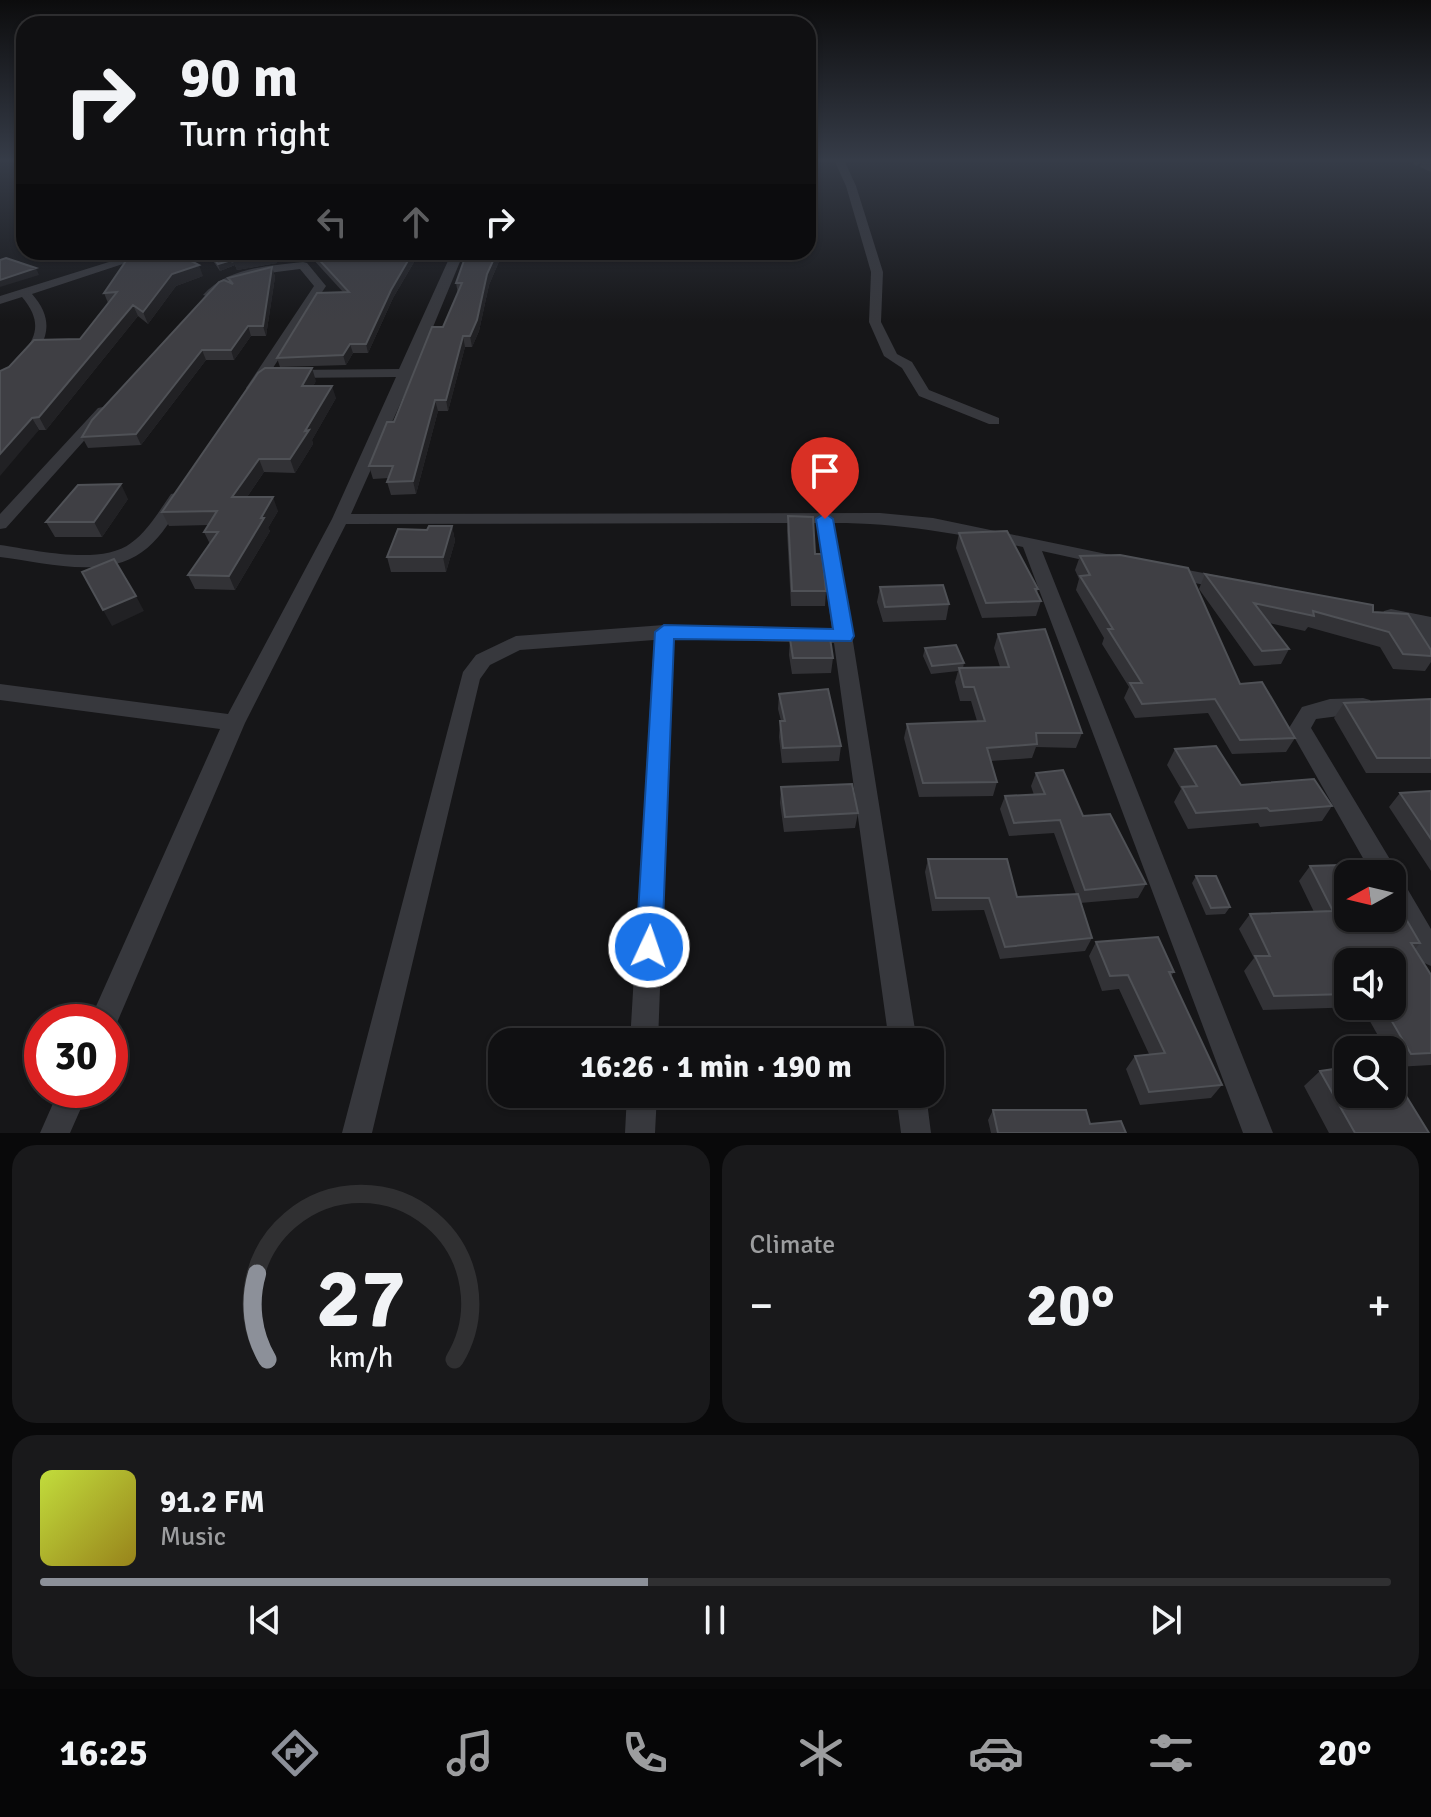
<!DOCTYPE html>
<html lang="en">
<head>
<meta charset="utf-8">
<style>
	:root { --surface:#101012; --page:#19191b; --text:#f1f3f6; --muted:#9c9d9f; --line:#303032; --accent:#8c9099 }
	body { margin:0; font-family:Signika,sans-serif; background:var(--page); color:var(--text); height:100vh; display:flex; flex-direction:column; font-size:30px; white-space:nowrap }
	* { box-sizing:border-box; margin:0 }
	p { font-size:26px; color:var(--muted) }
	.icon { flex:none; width:44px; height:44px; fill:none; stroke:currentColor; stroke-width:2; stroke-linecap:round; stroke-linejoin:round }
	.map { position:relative; height:1133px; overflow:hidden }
	.panel { display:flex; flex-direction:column; gap:12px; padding:12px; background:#09090a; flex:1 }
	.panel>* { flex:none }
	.top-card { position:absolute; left:16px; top:16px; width:800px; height:244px; border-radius:24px; box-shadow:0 2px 6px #0004,0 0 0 2px var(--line); background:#101012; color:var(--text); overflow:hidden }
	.needle { width:52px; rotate:262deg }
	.buttons { position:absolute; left:1334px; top:860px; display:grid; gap:16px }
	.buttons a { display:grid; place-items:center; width:72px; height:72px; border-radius:16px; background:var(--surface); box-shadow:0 2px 6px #0004,0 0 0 2px var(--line); font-size:40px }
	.speed { position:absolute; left:24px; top:1004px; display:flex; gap:16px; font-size:40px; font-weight:700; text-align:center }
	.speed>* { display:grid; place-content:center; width:104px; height:104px; border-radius:50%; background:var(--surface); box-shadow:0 2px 6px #0004,0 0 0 2px var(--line); line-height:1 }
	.speed .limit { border:12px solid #d22; background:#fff; color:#111 }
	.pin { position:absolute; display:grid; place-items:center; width:68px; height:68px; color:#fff; margin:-82px -34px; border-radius:50% 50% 50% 0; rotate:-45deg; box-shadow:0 0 8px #0007 }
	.pin .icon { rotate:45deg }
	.me { position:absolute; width:88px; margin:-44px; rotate:3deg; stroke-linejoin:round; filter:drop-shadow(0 0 6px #0008) }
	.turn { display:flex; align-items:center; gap:28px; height:168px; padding:0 32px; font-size:36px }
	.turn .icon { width:104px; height:104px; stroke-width:2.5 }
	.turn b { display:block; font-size:56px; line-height:68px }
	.lanes { display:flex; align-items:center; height:76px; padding:0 32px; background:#0003; justify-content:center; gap:40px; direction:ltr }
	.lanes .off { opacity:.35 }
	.big { font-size:60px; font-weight:700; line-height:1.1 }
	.panel .widget { flex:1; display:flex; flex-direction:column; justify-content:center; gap:12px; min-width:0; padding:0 28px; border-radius:24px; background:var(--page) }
	.panel .dial { align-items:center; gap:0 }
	.dial svg { height:208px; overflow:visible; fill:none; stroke:var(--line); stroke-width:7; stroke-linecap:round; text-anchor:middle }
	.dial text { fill:var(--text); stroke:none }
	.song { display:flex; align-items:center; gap:24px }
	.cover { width:96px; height:96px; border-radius:12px; background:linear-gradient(135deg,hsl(70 70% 55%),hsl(50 70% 35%)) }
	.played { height:8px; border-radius:4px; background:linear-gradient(90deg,var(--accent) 45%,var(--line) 45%) }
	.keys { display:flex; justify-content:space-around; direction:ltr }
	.heat { display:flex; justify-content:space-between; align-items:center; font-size:44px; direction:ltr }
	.panel .tiles { flex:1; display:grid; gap:12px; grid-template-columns:1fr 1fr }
	.widget:last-child { grid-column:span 2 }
	.trip { position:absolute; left:488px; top:1028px; width:456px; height:80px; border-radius:24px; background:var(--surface); box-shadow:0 2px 6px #0004,0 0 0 2px var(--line); font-weight:700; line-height:80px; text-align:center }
	.dock { display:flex; height:128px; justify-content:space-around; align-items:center; background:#060607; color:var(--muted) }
	.dock .icon { width:56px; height:56px }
	.dock .on { color:var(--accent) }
	.dock b { font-size:36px; color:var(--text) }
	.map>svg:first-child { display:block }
</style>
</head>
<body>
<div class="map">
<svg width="1431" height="1133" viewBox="0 0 1431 1133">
	<rect width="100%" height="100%" fill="#161618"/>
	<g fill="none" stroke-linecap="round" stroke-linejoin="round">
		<!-- minor -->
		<path fill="#37383d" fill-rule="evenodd" d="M835,162H845L856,186L883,272L881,322L897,354L912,362L929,390L999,418V424H989L919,396L902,368L884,356L869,322L871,272L846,186Z
			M1412,162H1422L1416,166Z
			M141,252H159L32,294C55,320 49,342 25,366C18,373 10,382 0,385V374C27,350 51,331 22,297L0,304V296Z
			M452,252H464L414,373L351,514L880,513L933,518L1116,556L1119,560L1110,566L1042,551L1273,1133H1243L1023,547C958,534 901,523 834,523L917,1042H889L834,643L673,639L658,1042H630L654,640L520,650L490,665L480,679L372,1133H342L463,672L476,655L516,636L664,625L832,629L817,523L346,524L245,723L113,1032L110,1033V1022H89L220,729L0,700V684L228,714L332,519L396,377L289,378L282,374L289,370L399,369Z
			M303,262L307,263L326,286L258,391H248L246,388L314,286L300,269C268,273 238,275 213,298L203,295C228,267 269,266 303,262Z
			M103,407L110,411L108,414L6,528L0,529V514L98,408Z
			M177,493L185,498C173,516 161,539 142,552C104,580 42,562 0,557V545C35,550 101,566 131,543C148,531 159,511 171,494Z
			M1167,566L1224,577L1233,583L1224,589L1161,576L1158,572Z
			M1391,609L1431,617V649L1424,647L1407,626L1384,621L1381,616L1384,611Z
			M1363,698L1370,700L1374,706L1370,712L1316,719L1311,728L1394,866L1396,876L1401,878L1431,929V966L1422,962L1392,910V874H1372L1289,728L1302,707L1330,699Z
			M59,1090H89L70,1133H40Z
			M627,1094H657L655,1133H625Z
			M896,1094H926L931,1133H901Z"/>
	</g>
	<!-- wall -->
	<path fill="#323236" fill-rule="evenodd" d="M1422,162H1431V172L1420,167Z
		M207,252H230L235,259L277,263L237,270L235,265L220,271Z
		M310,252H420L393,298L368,353H353L346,365L280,367L277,358L343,292L311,257Z
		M467,252H503L489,285L479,331L472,347H465L448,411H438L416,494L391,495L387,482L389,478L373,479L369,466L443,327L458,294L456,283Z
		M272,267L275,277L266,336H251L234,360H206L141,445L88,448L82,437L230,283L228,278Z
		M203,276L176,286L148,324L138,316L46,430H39L0,371L80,339L108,303L104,293Z
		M316,381L313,386L336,398L312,440L313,444L295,473L264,472L247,497L278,511L268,528L270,531L235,590L195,589L188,575L210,544L204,532L209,525L169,526L162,512Z
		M128,499L102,537H55L46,522Z
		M788,516L815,554L826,591L825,606H791L787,531Z
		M452,526L455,541L446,572H391L387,557L427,530Z
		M959,533L1038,589L1037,593L1041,601L1036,616L982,618L956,548Z
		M1080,556L1240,684L1295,738L1286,752L1232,754L1208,713L1135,718L1124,698L1129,687L1102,644L1104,638L1076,590L1079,579L1075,570Z
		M1205,574L1373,612L1431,650V662L1425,671L1393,669L1380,647L1308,627L1305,631L1269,623L1289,649L1281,664L1254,666L1199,589Z
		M880,587L949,604L946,620L883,622L877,602Z
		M998,634L1082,733L1076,748L1036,747L1032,758L991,761L997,782L993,796L919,797L904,738L907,724L977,721L971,701H960L955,682L958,671L931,674L923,656L925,648L964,663L963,668L1000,667L994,648Z
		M790,639L833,658L831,673L792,674L789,655Z
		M779,694L841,746L839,761L782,763L779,737L780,721H781L778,709Z
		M1431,699V773H1366L1334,718L1344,703Z
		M1175,749L1241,785L1332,806L1322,821L1260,827L1258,823L1188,829L1174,802L1181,789L1167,765Z
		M1036,773L1083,816L1146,884L1138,898L1080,903L1092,938L1085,951L1000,959L984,910L932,911L925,872L928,859L1017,897L1076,894L1054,833L1009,836L1000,809L1005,796L1034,795L1031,786Z
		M781,787L858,813L855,828L784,832L780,803Z
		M1431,791V871L1389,807L1400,793Z
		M1310,866L1420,943L1415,949L1431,975V1065L1396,1067L1392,1060V1050H1386L1362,1007L1263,1010L1244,971L1254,958L1239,929L1250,914L1314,912L1299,881ZM1348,962L1392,1006H1348Z
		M1196,876L1230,907L1225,914L1206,915L1192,883Z
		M1096,942L1174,972L1171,976L1222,1085L1211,1098L1140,1105L1126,1069L1135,1056L1149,1054L1119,989L1102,991L1089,956Z
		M1320,1071L1429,1133H1329L1304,1086Z
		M993,1110L1090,1124L1126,1133H991L988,1120Z"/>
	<!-- shaded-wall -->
	<path fill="#212124" d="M274,252H279L277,263L237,270L235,265L220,271L218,264L235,259Z
		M413,252H420L393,298L368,353L366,344L391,290Z
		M497,252H503L489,285L479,331L472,347L470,336L487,274Z
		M199,265L203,276L176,286L148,324L143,312L172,274Z
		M272,267L275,277L266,336L263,326Z
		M36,268L39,275L0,287V280Z
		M133,305L138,316L46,430L39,417Z
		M248,326L251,336L234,360L231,350Z
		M463,336L465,347L448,411L446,400Z
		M350,344L353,353L346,365L343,355Z
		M202,350L206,360L141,445L136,434Z
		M312,368L316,381L306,399L302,386Z
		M332,386L336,398L312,440L313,444L295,473L290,459Z
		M435,400L438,411L416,494L413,481Z
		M32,418L39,430L0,476V454Z
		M259,459L264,472L238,510L232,497Z
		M121,484L128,499L102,537L94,522Z
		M273,497L278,511L268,528L270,531L235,590L229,576Z
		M452,526L455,541L446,572L443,557Z
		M136,596L144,611L112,626L103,610Z"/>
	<!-- building -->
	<path fill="#3f3f44" stroke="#4f5156" stroke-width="2" d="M132,252H174L199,265L172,274L143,312L133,305L39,417L32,418L0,454V371L9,367L34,340L80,339L117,292L104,293Z
		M209,252H230L235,259L218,264Z
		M242,252H274V254L234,261Z
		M312,252H413L391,290L366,344H350L343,355L277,358L317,293L349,292Z
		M467,252H497L487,274L477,320L470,336H463L446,400H435L413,481L387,482L393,466H369L387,422H394L432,327H443L462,283H456Z
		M6,258L36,268L0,280V260Z
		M272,267L263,326H248L231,350H202L136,434L82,437L92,420L219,282L224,280L233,284L228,278Z
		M265,368H312L302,386H332L305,431L309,430L290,459H259L232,497H273L261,518H264L229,576L188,575L218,532H204L217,511L162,512L258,373Z
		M121,484L94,522H46L78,485Z
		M788,516L813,517L815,554H822L826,591H792Z
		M429,526H452L443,557H387L398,529L427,530Z
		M1007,531L1038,589H1035L1041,601L986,603L959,533Z
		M1120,555L1188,568L1240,684L1262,682L1295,738L1240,740L1215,699L1142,704L1130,683H1142L1108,629H1113L1080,576L1090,575L1080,556Z
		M114,559L136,596L103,610L82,572Z
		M1205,574L1373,605V612L1408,614L1431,650V656L1403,654L1389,632L1313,611L1314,616L1254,603L1289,649L1262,651Z
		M943,585L949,604L885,607L880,587Z
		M1045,629L1082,733H1036L1037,744L987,748L997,782L923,783L907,724L985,721L974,687H964L959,668L1009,667L998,634Z
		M830,638L833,658H793L790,639Z
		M956,645L964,663L932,666L925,648Z
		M828,689L841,746L783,748L780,721H785L779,694Z
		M1431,699V758H1377L1344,703Z
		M1216,746L1241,785L1314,779L1332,806L1270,811L1267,808L1196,813L1182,787L1197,786L1175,749Z
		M1063,770L1083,816L1110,814L1146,884L1085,890L1060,820L1014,823L1005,796L1045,794L1036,773Z
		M852,784L858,813L785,817L781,787Z
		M1431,791V839L1400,793Z
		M928,859H1007L1017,897L1078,894L1092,938L1005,947L989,898H936Z
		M1373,864L1379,874H1348V918H1392V895L1420,943H1411L1431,975V1053L1411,1054L1383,1006H1392V962H1348V994L1274,996L1255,956H1270L1250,914L1333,911L1310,866Z
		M1196,876H1216L1230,907L1211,908Z
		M1158,937L1174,972H1169L1222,1085L1149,1092L1135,1056L1165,1053L1128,975L1110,976L1096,942Z
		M1348,1067V1094H1392V1073L1429,1133H1355L1320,1071Z
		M993,1110H1086L1090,1124L1121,1121L1126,1133H998Z"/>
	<!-- sky -->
	<linearGradient id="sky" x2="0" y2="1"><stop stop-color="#0c0c0d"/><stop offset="0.5" stop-color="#363c48"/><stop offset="1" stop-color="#363c48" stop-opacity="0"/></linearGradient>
	<rect width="1431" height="321" fill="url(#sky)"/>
	<!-- route -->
	<path fill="#1a73e8" stroke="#114b97" stroke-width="2" d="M825,513L833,519L854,636L851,641L674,639L662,947L658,956L649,960L640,956L636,947L655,632L664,625L833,629L816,519Z"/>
</svg>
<div class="buttons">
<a><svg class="needle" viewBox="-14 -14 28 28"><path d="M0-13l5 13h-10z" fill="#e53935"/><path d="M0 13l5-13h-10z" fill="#9c9d9f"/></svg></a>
<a><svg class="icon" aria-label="sound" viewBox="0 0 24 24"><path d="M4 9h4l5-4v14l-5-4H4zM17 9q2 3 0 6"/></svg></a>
<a><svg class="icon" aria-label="search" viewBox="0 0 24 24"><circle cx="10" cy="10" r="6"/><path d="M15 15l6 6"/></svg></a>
</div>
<div class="speed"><div class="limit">30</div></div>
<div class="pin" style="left:825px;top:519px;background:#d93025"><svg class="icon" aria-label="arrive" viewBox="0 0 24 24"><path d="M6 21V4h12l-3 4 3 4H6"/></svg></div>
<svg class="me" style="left:649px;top:947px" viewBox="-20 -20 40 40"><circle r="17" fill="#1a73e8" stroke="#fff" stroke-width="3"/><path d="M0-11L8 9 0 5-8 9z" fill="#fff"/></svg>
<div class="trip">16:26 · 1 min · 190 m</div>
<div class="top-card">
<div class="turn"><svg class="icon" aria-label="right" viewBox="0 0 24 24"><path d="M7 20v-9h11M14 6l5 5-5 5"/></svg><div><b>90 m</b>Turn right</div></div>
<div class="lanes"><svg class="icon off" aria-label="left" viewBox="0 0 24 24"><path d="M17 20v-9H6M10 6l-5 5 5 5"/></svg><svg class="icon off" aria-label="ahead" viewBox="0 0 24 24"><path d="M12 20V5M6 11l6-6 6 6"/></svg><svg class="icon" aria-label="right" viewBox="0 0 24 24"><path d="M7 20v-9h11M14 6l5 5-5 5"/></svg></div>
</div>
</div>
<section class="panel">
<div class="tiles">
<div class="widget dial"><svg viewBox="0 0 100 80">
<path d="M14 69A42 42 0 1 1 86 69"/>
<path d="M14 69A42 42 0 0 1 10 36" stroke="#8c9099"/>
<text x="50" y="56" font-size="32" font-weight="700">27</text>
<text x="50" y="72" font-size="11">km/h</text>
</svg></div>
<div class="widget"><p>Climate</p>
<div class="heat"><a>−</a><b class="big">20°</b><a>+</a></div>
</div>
<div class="widget">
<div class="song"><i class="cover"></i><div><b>91.2 FM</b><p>Music</p></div></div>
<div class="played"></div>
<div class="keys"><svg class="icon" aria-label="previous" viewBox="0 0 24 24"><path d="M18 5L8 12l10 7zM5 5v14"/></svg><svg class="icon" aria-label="pause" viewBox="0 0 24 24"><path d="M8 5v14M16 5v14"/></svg><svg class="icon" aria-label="next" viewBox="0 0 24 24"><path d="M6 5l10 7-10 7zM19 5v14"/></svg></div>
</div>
</div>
</section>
<nav class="dock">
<b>16:25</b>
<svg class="icon on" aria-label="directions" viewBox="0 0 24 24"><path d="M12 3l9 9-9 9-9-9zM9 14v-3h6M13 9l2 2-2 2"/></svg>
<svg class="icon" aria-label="music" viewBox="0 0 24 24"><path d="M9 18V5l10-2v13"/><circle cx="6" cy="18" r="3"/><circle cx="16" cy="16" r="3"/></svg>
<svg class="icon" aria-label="phone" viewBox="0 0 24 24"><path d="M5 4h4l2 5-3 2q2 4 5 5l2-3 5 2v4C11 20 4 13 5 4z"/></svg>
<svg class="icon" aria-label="climate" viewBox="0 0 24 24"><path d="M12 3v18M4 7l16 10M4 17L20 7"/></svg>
<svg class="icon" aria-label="car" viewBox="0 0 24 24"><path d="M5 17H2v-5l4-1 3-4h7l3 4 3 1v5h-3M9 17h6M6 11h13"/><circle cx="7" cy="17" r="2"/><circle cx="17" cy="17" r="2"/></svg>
<svg class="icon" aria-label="filters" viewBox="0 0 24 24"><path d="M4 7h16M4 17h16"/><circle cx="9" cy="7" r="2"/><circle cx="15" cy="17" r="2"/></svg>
<b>20°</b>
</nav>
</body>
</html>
